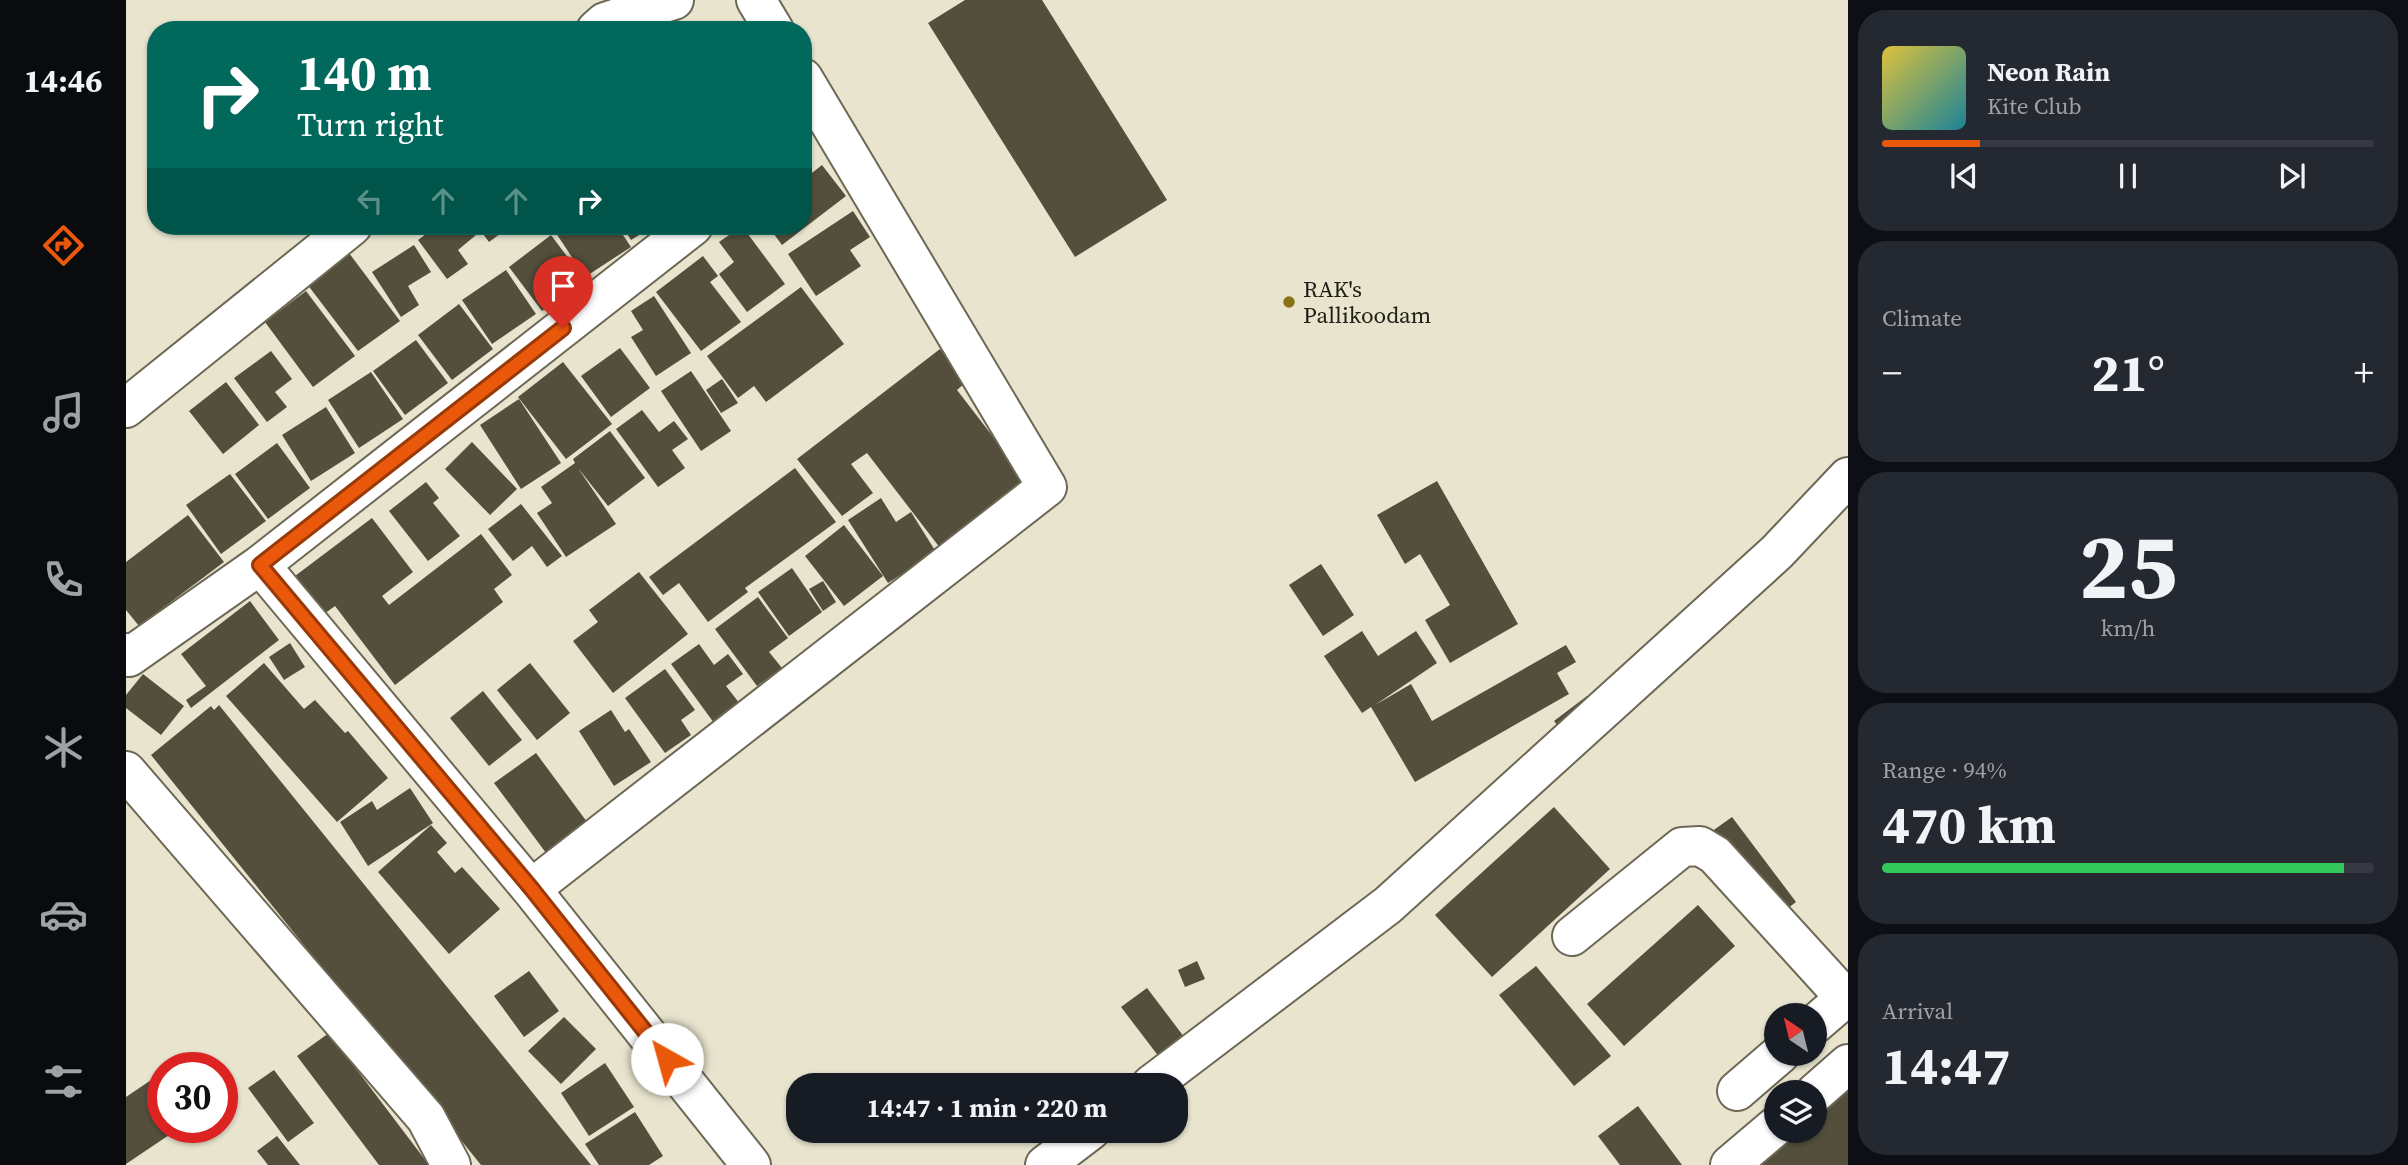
<!DOCTYPE html>
<html lang="en">
<head>
<meta charset="utf-8">
<style>
	:root { --surface:#171b24; --page:#242831; --text:#f1f3f6; --muted:#9ea1a6; --line:#363941; --accent:#ea580c }
	body { margin:0; font-family:"Source Serif 4",serif; background:var(--page); color:var(--text); height:100vh; display:flex; flex-direction:column; font-size:26px; white-space:nowrap }
	* { box-sizing:border-box; margin:0 }
	p { font-size:23px; color:var(--muted) }
	.icon { flex:none; width:38px; height:38px; fill:none; stroke:currentColor; stroke-width:2; stroke-linecap:round; stroke-linejoin:round }
	.map { position:relative; flex:1; overflow:hidden }
	.drawer { display:flex; flex-direction:column; gap:10px; padding:10px; background:#0d0f14; width:560px }
	.drawer>* { flex:none }
	.top-card { position:absolute; left:21px; top:21px; width:665px; height:214px; border-radius:28px; box-shadow:0 2px 5px #0004; background:#00695c; color:#fff; overflow:hidden }
	.needle { width:46px; rotate:325deg }
	.tools { position:absolute; left:1638px; top:1003px; display:grid; gap:14px }
	.tools a { display:grid; place-items:center; width:63px; height:63px; border-radius:50%; background:var(--surface); box-shadow:0 2px 5px #0004; font-size:35px }
	.speed { position:absolute; left:21px; top:1052px; display:flex; gap:14px; font-size:35px; font-weight:700; text-align:center }
	.speed>* { display:grid; place-content:center; width:91px; height:91px; border-radius:50%; background:var(--surface); box-shadow:0 2px 5px #0004; line-height:1 }
	.speed .limit { border:10px solid #d22; background:#fff; color:#111 }
	.pin { position:absolute; display:grid; place-items:center; width:60px; height:60px; color:#fff; margin:-72px -30px; border-radius:50% 50% 50% 0; rotate:-45deg; box-shadow:0 0 7px #0007 }
	.pin .icon { rotate:45deg }
	.me { position:absolute; width:77px; margin:-38px; rotate:322deg; stroke-linejoin:round; filter:drop-shadow(0 0 5px #0008) }
	.turn { display:flex; align-items:center; gap:24px; height:147px; padding:0 35px; font-size:32px }
	.turn .icon { width:91px; height:91px; stroke-width:2.5 }
	.turn b { display:block; font-size:49px; line-height:60px }
	.lanes { display:flex; align-items:center; height:66px; padding:0 35px; background:#0003; justify-content:center; gap:35px; direction:ltr }
	.lanes .off { opacity:.35 }
	.big { font-size:52px; font-weight:700; line-height:1.1 }
	.drawer .tile { flex:1; display:flex; flex-direction:column; justify-content:center; gap:10px; min-width:0; padding:0 24px; border-radius:28px; background:var(--page) }
	.drawer .dial { align-items:center; gap:0 }
	.dial b { font-size:91px; line-height:1 }
	.song { display:flex; align-items:center; gap:21px }
	.cover { width:84px; height:84px; border-radius:10px; background:linear-gradient(135deg,hsl(50 70% 55%),hsl(190 70% 35%)) }
	.played { height:7px; border-radius:4px; background:linear-gradient(90deg,var(--accent) 20%,var(--line) 20%) }
	.keys { display:flex; justify-content:space-around; direction:ltr }
	.heat { display:flex; justify-content:space-between; align-items:center; font-size:38px; direction:ltr }
	.charge { height:10px; border-radius:5px; background:linear-gradient(90deg,#34c759 94%,var(--line) 0) }
	.trip { position:absolute; left:660px; top:1073px; width:402px; height:70px; border-radius:28px; background:var(--surface); box-shadow:0 2px 5px #0004; font-weight:700; line-height:70px; text-align:center }
	main { display:flex; flex:1; min-height:0 }
	.dock { display:flex; flex-direction:column; width:126px; justify-content:space-around; align-items:center; background:#090b0e; color:var(--muted) }
	.dock .icon { width:49px; height:49px }
	.dock .current { color:var(--accent) }
	.dock b { font-size:32px; color:var(--text) }
	.map>svg:first-child { display:block }
</style>
</head>
<body>
<main>
<nav class="dock">
<b>14:46</b>
<svg class="icon current" aria-label="directions" viewBox="0 0 24 24"><path d="M12 3l9 9-9 9-9-9zM9 14v-3h6M13 9l2 2-2 2"/></svg>
<svg class="icon" aria-label="music" viewBox="0 0 24 24"><path d="M9 18V5l10-2v13"/><circle cx="6" cy="18" r="3"/><circle cx="16" cy="16" r="3"/></svg>
<svg class="icon" aria-label="phone" viewBox="0 0 24 24"><path d="M5 4h4l2 5-3 2q2 4 5 5l2-3 5 2v4C11 20 4 13 5 4z"/></svg>
<svg class="icon" aria-label="climate" viewBox="0 0 24 24"><path d="M12 3v18M4 7l16 10M4 17L20 7"/></svg>
<svg class="icon" aria-label="car" viewBox="0 0 24 24"><path d="M5 17H2v-5l4-1 3-4h7l3 4 3 1v5h-3M9 17h6M6 11h13"/><circle cx="7" cy="17" r="2"/><circle cx="17" cy="17" r="2"/></svg>
<svg class="icon" aria-label="filters" viewBox="0 0 24 24"><path d="M4 7h16M4 17h16"/><circle cx="9" cy="7" r="2"/><circle cx="15" cy="17" r="2"/></svg>
</nav>
<div class="map">
<svg width="1722" height="1165" viewBox="0 0 1722 1165">
	<rect width="100%" height="100%" fill="#e8e4ce"/>
	<!-- building -->
	<path fill="#534f3c" d="M839,0H916L1041,200L949,257L802,23Z
		M696,165L720,196L656,245L642,226H677V180Z
		M727,211L744,237L724,250L735,266L690,296L662,254Z
		M311,226H343L350,235L332,250L342,264L321,279L292,240Z
		M351,226H385L363,242Z
		M428,226H491L505,247L459,277L426,227Z
		M496,226H528L505,240Z
		M616,226L659,284L621,312L593,274L608,262L593,242Z
		M425,235L458,279L416,311L383,267Z
		M288,245L305,272L282,286L293,305L275,317L246,272Z
		M223,253L274,321L232,351L181,284Z
		M577,256L592,276L584,282L615,322L575,351L530,292Z
		M380,270L410,314L366,344L336,300Z
		M675,287L718,344L640,402L628,386L612,398L581,356Z
		M180,291L229,356L187,387L139,322Z
		M528,296L565,353L530,376L505,337L517,330L505,311Z
		M333,304L367,349L326,380L292,335Z
		M290,340L322,383L279,415L247,371Z
		M494,348L524,388L485,417L455,376Z
		M814,349L840,382L831,390L905,486L818,553L741,453L725,464L747,493L716,516L671,459Z
		M145,351L166,379L149,392L161,407L141,422L108,378Z
		M437,362L486,424L440,459L392,397Z
		M565,371L605,431L575,451L535,391Z
		M245,372L277,419L233,448L202,400Z
		M596,379L612,403L595,413L580,390Z
		M100,382L133,425L97,454L63,411Z
		M393,399L435,463L395,489L354,425Z
		M200,407L229,453L185,481L156,435Z
		M516,410L533,432L548,421L562,439L546,450L559,468L532,487L490,429Z
		M484,431L519,478L482,506L452,468L490,524L440,557L411,513L426,503L415,487L449,463L447,459Z
		M346,442L391,489L364,515L319,469Z
		M151,443L184,488L142,519L109,474Z
		M669,468L710,522L619,588L622,592L582,622L553,583L537,595L523,577Z
		M104,474L140,521L95,554L60,505Z
		M1311,481L1392,624L1324,663L1299,620L1324,605L1294,554L1279,564L1251,515Z
		M300,482L313,498L307,503L334,536L302,561L263,511Z
		M755,498L770,522L785,512L810,552L762,583L722,520Z
		M395,504L436,556L421,567L406,546L387,561L362,529Z
		M62,515L98,562L13,626L0,610V562Z
		M246,518L287,572L256,596L263,605L355,534L386,575L368,589L377,602L269,685L209,606L198,614L169,576Z
		M718,525L757,576L718,606L679,556Z
		M1195,564L1228,615L1197,636L1163,585Z
		M666,568L696,612L663,636L632,592Z
		M513,572L562,634L487,693L447,641L472,622L463,610Z
		M697,581L710,602L697,611L683,589Z
		M632,597L662,638L643,652L656,668L631,686L589,629Z
		M124,601L153,640L65,708L60,700L80,686L55,654Z
		M1236,631L1252,656L1290,631L1311,663L1249,705L1285,684L1306,721L1440,645L1450,662L1431,673L1443,694L1289,782L1245,707L1236,713L1198,656Z
		M164,643L179,667L158,680L143,657Z
		M573,644L588,665L602,654L617,674L600,686L614,704L588,723L545,664Z
		M138,663L178,709L189,700L219,733L222,731L262,778L211,822L100,696Z
		M404,663L444,713L411,740L371,690Z
		M539,669L569,710L555,720L565,735L539,753L499,698Z
		M17,674L58,706L35,735L0,708V695Z
		M357,691L396,740L363,766L324,718Z
		M1461,696L1469,708L1437,732L1428,721Z
		M93,705L465,1165H355L25,755L85,706L88,710Z
		M485,710L499,732L503,729L525,762L488,786L453,731Z
		M410,753L464,826L423,857L368,783Z
		M284,788L307,823L242,866L214,822L246,801L251,810Z
		M1428,807L1484,869L1366,977L1309,915Z
		M1606,817L1670,902L1649,918L1585,832Z
		M305,825L321,843L311,852L329,873L336,867L374,909L323,954L252,872Z
		M1572,905L1609,946L1498,1046L1461,1004Z
		M1071,961L1079,979L1059,987L1052,970Z
		M1410,966L1485,1056L1448,1086L1373,995Z
		M403,971L433,1011L398,1037L368,996Z
		M1021,988L1068,1050L1043,1070L995,1007Z
		M438,1017L470,1049L435,1084L402,1051Z
		M203,1033L303,1165H253L171,1056Z
		M62,1054L71,1068H43Z
		M479,1063L508,1107L463,1136L435,1093Z
		M148,1070L188,1123L162,1142L122,1088Z
		M37,1072V1127H55L0,1164V1097Z
		M1722,1080V1165H1624L1664,1130H1689V1109Z
		M1512,1106L1556,1165H1494L1472,1136Z
		M509,1112L537,1156L523,1165H473L459,1144Z
		M151,1136L174,1165H142L131,1151Z"/>
	<g fill="none" stroke-linecap="round" stroke-linejoin="round">
		<!-- minor casing -->
		<g stroke="#6c6855" stroke-width="42">
			<path id="minor" d="M630,0L648,30
				M470,30L479,22L548,0
				M567,226L134,565L405,889L921,487L677,78
				M0,408L226,226
				M0,653L3,657L134,565
				M0,771L300,1118L325,1165
				M405,889L625,1165
				M1446,936L1556,847L1574,846L1589,855L1722,1001
				M1689,1024L1719,998
				M1025,1085L1262,905L1651,552L1722,477
				M1611,1091L1654,1054
				M1689,1093L1722,1064
				M919,1165L965,1130
				M1604,1165L1650,1126"/>
		</g>
		<!-- minor -->
		<use href="#minor" stroke="#fff" stroke-width="38"/>
	</g>
	<g fill="none" stroke-linecap="round" stroke-linejoin="round">
		<!-- route casing -->
		<g stroke="#983908" stroke-width="18">
			<path id="route" d="M437,328L134,565L405,888L541,1059"/>
		</g>
		<!-- route -->
		<use href="#route" stroke="#ea580c" stroke-width="12"/>
	</g>
	<!-- markers -->
	<circle fill="#887214" stroke="#e8e4ce" stroke-width="2.5" cx="1163" cy="302" r="7"/>
	<g text-anchor="middle" stroke-width="7" stroke-linejoin="round" paint-order="stroke">
		<!-- poi labels -->
		<g font-size="23" fill="#1f1e15" stroke="#e8e4ce" text-anchor="start">
			<text x="1177" y="297">RAK's<tspan x="1177" dy="26">Pallikoodam</tspan></text>
		</g>
	</g>
</svg>
<div class="tools">
<a><svg class="needle" viewBox="-14 -14 28 28"><path d="M0-13l5 13h-10z" fill="#e53935"/><path d="M0 13l5-13h-10z" fill="#9ea1a6"/></svg></a>
<a><svg class="icon" aria-label="layers" viewBox="0 0 24 24"><path d="M12 4l9 5-9 5-9-5zM3 14l9 5 9-5"/></svg></a>
</div>
<div class="speed"><div class="limit">30</div></div>
<div class="pin" style="left:437px;top:328px;background:#d93025"><svg class="icon" aria-label="arrive" viewBox="0 0 24 24"><path d="M6 21V4h12l-3 4 3 4H6"/></svg></div>
<svg class="me" style="left:541px;top:1059px" viewBox="-20 -20 40 40"><circle r="19" fill="#fff"/><path d="M0-13L10 11 0 6-10 11z" fill="#ea580c"/></svg>
<div class="trip">14:47 · 1 min · 220 m</div>
<div class="top-card">
<div class="turn"><svg class="icon" aria-label="right" viewBox="0 0 24 24"><path d="M7 20v-9h11M14 6l5 5-5 5"/></svg><div><b>140 m</b>Turn right</div></div>
<div class="lanes"><svg class="icon off" aria-label="left" viewBox="0 0 24 24"><path d="M17 20v-9H6M10 6l-5 5 5 5"/></svg><svg class="icon off" aria-label="ahead" viewBox="0 0 24 24"><path d="M12 20V5M6 11l6-6 6 6"/></svg><svg class="icon off" aria-label="ahead" viewBox="0 0 24 24"><path d="M12 20V5M6 11l6-6 6 6"/></svg><svg class="icon" aria-label="right" viewBox="0 0 24 24"><path d="M7 20v-9h11M14 6l5 5-5 5"/></svg></div>
</div>
</div>
<section class="drawer">
<div class="tile">
<div class="song"><i class="cover"></i><div><b>Neon Rain</b><p>Kite Club</p></div></div>
<div class="played"></div>
<div class="keys"><svg class="icon" aria-label="previous" viewBox="0 0 24 24"><path d="M18 5L8 12l10 7zM5 5v14"/></svg><svg class="icon" aria-label="pause" viewBox="0 0 24 24"><path d="M8 5v14M16 5v14"/></svg><svg class="icon" aria-label="next" viewBox="0 0 24 24"><path d="M6 5l10 7-10 7zM19 5v14"/></svg></div>
</div>
<div class="tile"><p>Climate</p>
<div class="heat"><a>−</a><b class="big">21°</b><a>+</a></div>
</div>
<div class="tile dial"><b>25</b><p>km/h</p></div>
<div class="tile"><p>Range · 94%</p><b class="big">470 km</b><div class="charge"></div></div>
<div class="tile"><p>Arrival</p><b class="big">14:47</b></div>
</section>
</main>
</body>
</html>
